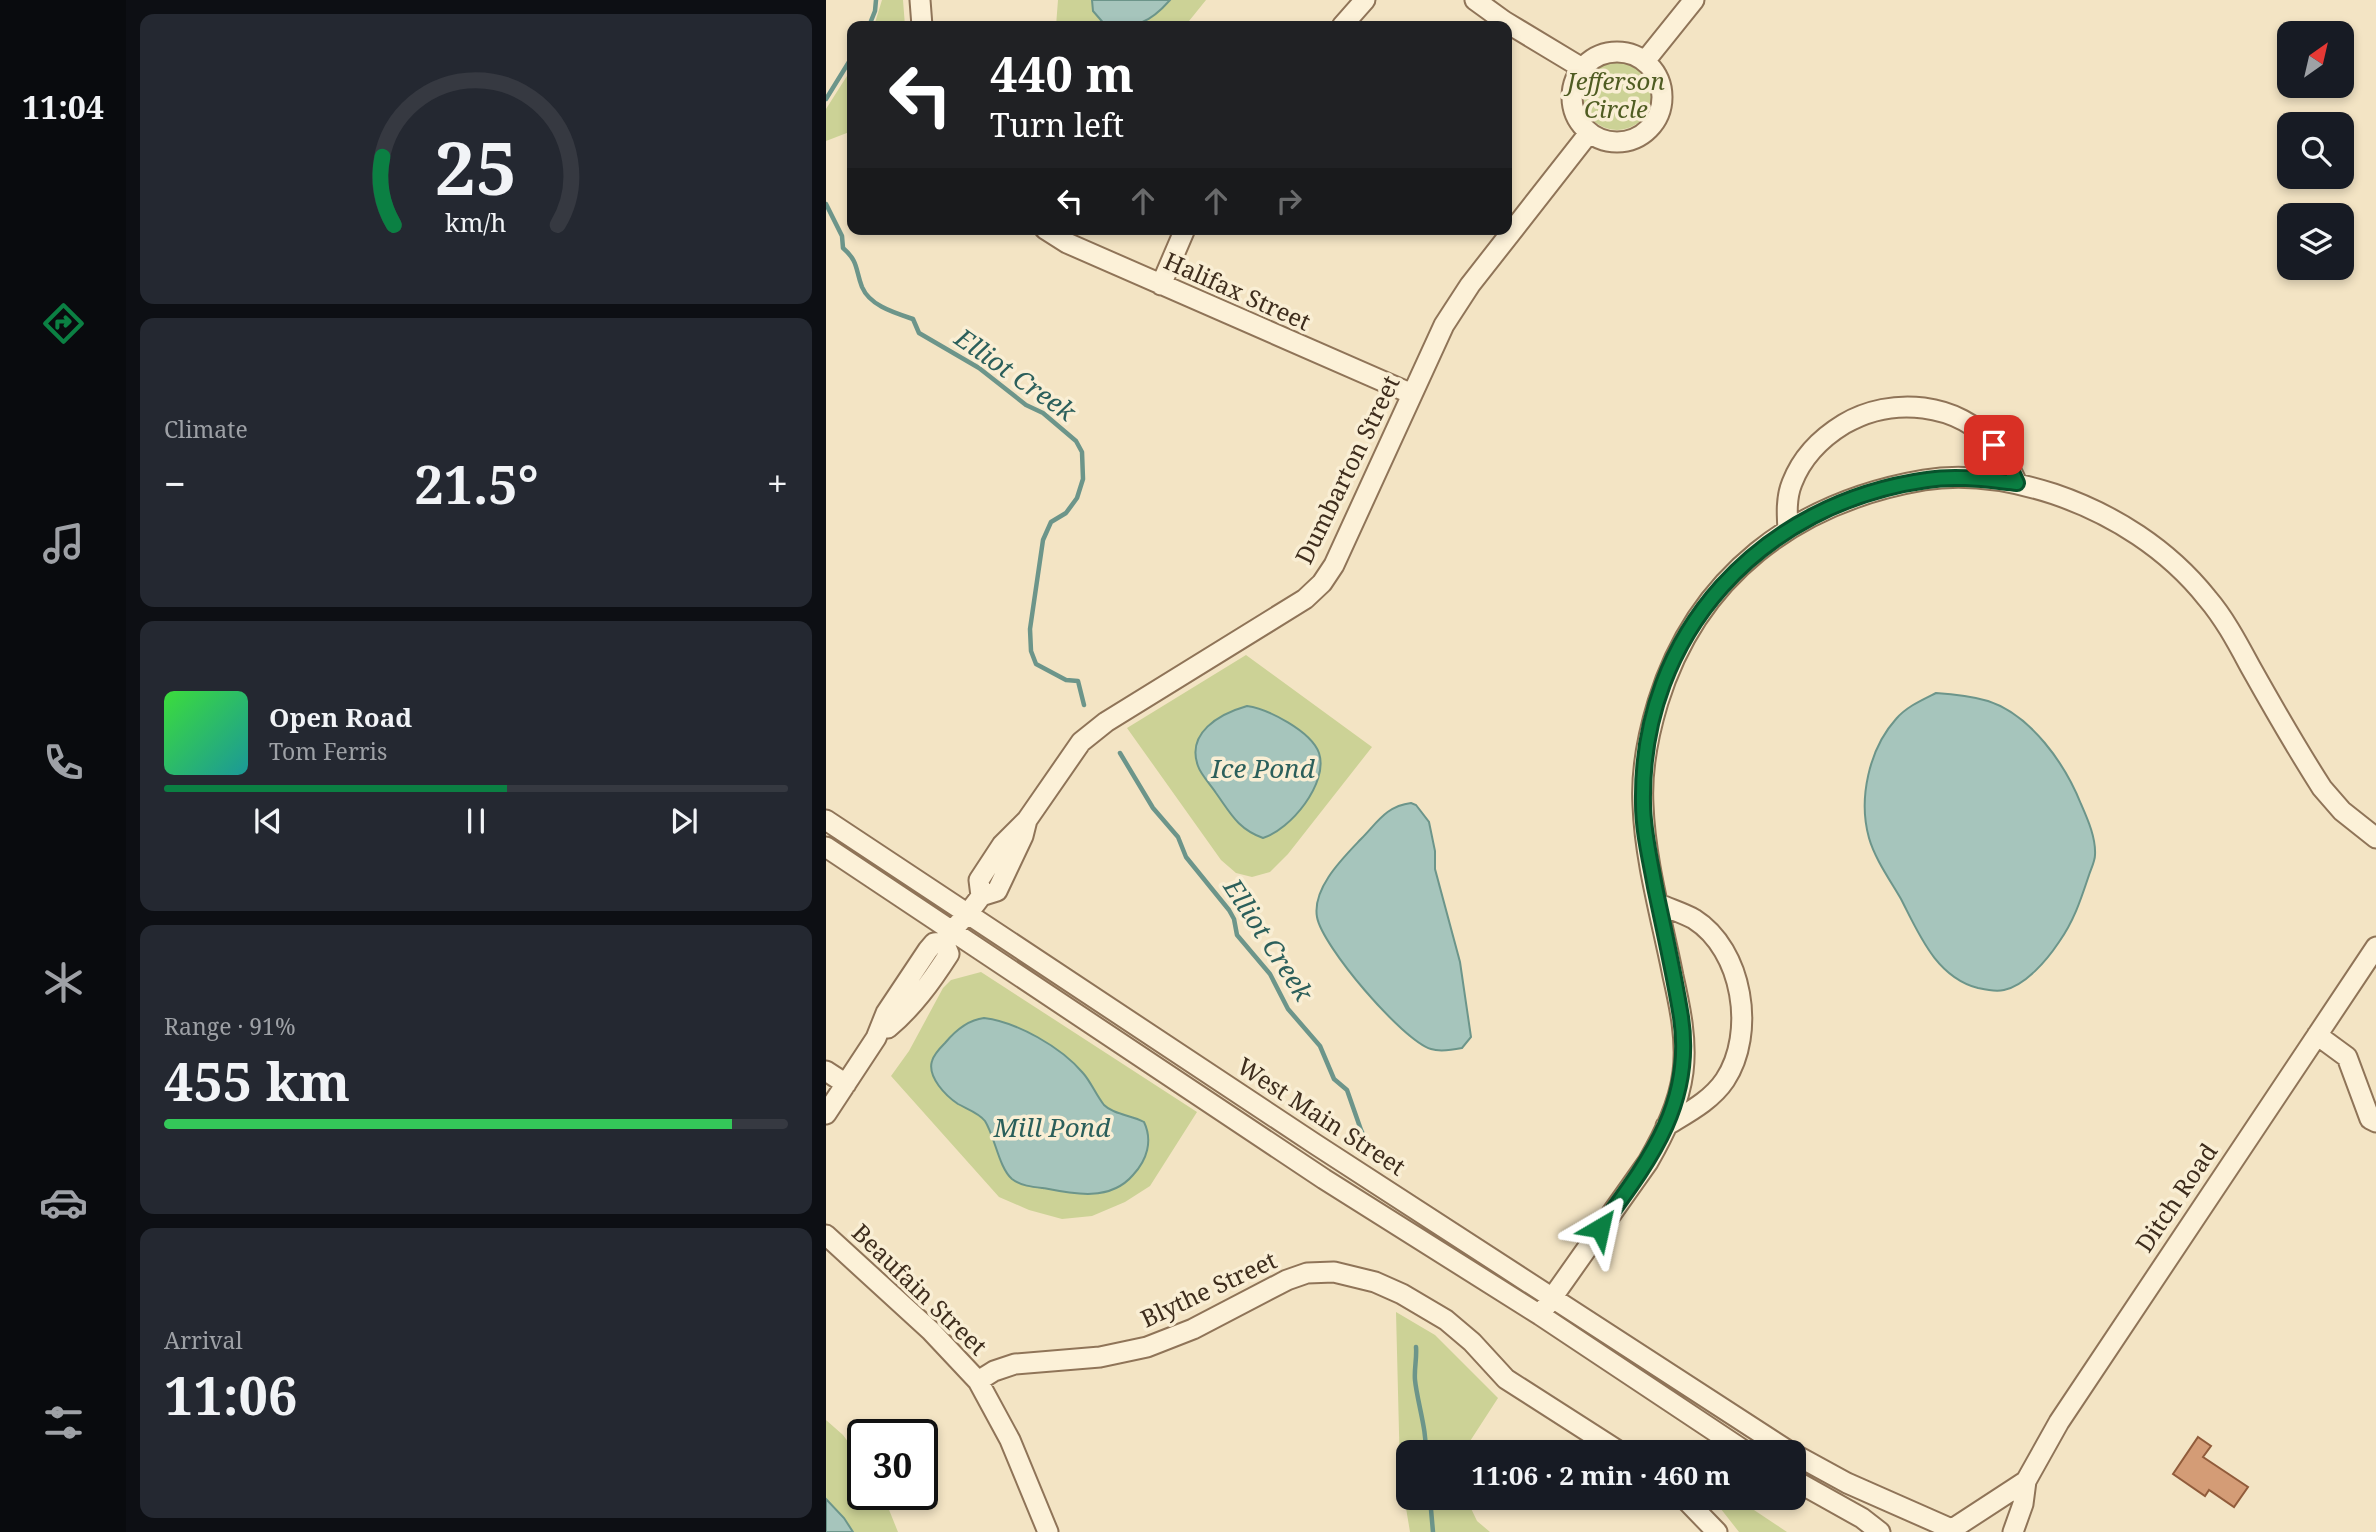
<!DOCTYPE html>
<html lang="en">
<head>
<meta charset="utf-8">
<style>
	:root { --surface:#171b24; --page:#242831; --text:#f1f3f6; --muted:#9ea1a6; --line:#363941; --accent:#0b8043 }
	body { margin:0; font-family:"Noto Serif",serif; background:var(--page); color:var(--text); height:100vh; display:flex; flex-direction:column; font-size:26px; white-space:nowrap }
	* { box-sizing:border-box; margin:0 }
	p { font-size:23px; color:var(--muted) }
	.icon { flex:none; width:38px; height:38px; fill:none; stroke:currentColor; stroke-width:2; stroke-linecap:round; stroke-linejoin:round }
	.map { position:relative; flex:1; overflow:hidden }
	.sheet { display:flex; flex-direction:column; gap:14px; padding:14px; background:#0d0f14; width:700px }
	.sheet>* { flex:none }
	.hud { position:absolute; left:21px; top:21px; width:665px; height:214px; border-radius:14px; box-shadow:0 4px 10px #0003; background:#202124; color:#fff; overflow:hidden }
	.needle { width:46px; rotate:34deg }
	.fabs { position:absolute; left:1451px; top:21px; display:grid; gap:14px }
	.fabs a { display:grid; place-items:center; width:77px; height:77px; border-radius:14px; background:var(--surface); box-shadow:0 4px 10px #0003; font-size:35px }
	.speed { position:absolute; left:21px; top:1419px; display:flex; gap:14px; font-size:35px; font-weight:700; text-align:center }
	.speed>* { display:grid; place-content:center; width:91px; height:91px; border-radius:50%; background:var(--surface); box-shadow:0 4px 10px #0003; line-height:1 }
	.speed .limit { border:4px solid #111; border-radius:10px; background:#fff; color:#111 }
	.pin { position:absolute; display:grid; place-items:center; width:60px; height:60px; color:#fff; margin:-30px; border-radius:14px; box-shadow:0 4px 10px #0006 }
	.me { position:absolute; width:77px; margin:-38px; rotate:36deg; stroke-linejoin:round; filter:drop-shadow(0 0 5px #0008) }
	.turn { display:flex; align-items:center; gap:24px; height:147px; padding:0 28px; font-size:32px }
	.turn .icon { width:91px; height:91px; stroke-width:2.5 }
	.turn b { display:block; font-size:49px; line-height:60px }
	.lanes { display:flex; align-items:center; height:66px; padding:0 28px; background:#0003; justify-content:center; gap:35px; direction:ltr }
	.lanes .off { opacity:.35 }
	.big { font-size:52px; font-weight:700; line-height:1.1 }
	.sheet .tile { flex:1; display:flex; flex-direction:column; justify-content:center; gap:10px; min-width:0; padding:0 24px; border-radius:14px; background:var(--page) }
	.sheet .dial { align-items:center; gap:0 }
	.dial svg { height:182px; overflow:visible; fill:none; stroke:var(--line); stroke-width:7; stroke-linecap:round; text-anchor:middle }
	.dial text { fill:var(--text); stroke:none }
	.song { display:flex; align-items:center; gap:21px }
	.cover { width:84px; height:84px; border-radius:10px; background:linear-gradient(135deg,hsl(120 70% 55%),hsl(180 70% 35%)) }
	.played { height:7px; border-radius:4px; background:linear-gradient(90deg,var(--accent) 55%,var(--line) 55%) }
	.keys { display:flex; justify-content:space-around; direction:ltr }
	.heat { display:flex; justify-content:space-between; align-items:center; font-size:38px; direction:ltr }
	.charge { height:10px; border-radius:5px; background:linear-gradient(90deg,#34c759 91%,var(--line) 0) }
	.trip { position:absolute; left:570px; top:1440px; width:410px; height:70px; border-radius:14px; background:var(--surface); box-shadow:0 4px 10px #0003; font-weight:700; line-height:70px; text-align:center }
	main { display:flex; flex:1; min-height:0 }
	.tab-bar { display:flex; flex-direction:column; width:126px; justify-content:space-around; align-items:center; background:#090b0e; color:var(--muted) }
	.tab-bar .icon { width:49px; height:49px }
	.tab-bar .active { color:var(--accent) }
	.tab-bar b { font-size:32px; color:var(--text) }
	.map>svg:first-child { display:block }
</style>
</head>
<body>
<main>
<nav class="tab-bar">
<b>11:04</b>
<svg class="icon active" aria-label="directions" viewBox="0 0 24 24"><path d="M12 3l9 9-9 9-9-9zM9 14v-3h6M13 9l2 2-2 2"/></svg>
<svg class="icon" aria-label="music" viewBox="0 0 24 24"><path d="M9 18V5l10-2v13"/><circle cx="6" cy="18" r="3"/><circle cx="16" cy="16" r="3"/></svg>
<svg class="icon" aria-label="phone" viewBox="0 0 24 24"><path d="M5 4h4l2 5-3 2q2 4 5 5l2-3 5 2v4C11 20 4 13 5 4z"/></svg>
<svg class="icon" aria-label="climate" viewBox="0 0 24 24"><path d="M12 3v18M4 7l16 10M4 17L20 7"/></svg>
<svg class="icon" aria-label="car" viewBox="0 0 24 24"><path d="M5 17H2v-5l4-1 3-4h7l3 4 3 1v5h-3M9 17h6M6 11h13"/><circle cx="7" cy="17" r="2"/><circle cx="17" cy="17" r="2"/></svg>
<svg class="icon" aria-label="filters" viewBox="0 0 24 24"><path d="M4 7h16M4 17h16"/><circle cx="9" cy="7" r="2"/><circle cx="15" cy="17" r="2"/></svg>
</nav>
<section class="sheet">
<div class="tile dial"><svg viewBox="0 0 100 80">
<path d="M14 69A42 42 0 1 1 86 69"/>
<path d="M14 69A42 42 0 0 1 9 39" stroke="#0b8043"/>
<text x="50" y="56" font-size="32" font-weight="700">25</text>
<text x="50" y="72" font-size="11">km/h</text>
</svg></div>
<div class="tile"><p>Climate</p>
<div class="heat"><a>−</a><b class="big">21.5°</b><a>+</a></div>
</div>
<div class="tile">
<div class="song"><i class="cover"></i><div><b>Open Road</b><p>Tom Ferris</p></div></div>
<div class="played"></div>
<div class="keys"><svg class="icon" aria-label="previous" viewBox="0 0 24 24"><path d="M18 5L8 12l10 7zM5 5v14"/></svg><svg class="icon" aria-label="pause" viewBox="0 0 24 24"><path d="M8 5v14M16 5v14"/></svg><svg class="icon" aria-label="next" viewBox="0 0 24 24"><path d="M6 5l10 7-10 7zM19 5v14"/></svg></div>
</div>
<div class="tile"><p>Range · 91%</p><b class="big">455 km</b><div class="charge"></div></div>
<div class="tile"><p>Arrival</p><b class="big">11:06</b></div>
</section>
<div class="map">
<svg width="1550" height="1532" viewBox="0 0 1550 1532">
	<rect width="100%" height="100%" fill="#f3e4c4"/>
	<!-- green -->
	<path fill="#ccd296" d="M56,0H77L79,26H48Z
		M232,0H380L359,26H230Z
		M756 95a35 35 0 1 1 70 0a35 35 0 1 1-70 0Z
		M26,68V131L0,141V109Z
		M420,655L546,747L462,854L444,872L426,877L410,873L395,860L301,728Z
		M155,972L371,1112L324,1186L299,1202L266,1216L236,1219L203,1210L173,1197L65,1076L83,1051L117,988L125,980Z
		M570,1312L609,1335L672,1398L637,1452H583V1498H640L651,1521L664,1532H584L574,1472Z
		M0,1420L17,1435L37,1462V1494L57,1495L72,1532H0Z
		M896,1498H910L961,1532H913L891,1504Z"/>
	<!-- water -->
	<path fill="#a6c5bc" stroke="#6c958a" stroke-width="2" d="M266,0H344C322,25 311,26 280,26L267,11Z
		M1110,693C1127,694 1145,696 1162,701C1205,715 1239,764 1255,804C1262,820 1270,838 1269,855C1269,861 1265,869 1263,875C1255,899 1248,921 1233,942C1221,960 1200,985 1178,990C1169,992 1161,990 1152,988C1110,977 1093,934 1075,899C1064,880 1049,859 1043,838C1032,799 1043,749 1070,719C1080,707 1096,700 1110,693Z
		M421,706C442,709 485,731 493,753C503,783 464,830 437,838C412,829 405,814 390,793C385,785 375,775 372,766C360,733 393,714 421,706Z
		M585,803L590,805L603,822L609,851V869L634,962L645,1037L636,1048C626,1050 614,1052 605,1049C576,1040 496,946 491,917C486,888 517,858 535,839C551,823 560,806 585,803Z
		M158,1018C191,1022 235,1047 257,1073C265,1082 270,1095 278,1105C288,1115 306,1115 318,1122C327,1141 321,1160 307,1175C284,1202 247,1194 217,1188C207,1187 195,1186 186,1179C173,1168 169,1137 159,1121C153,1113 141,1109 132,1104C120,1096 101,1077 106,1061C108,1054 114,1048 119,1043C129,1031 141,1020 158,1018Z
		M0,1499L18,1518L27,1532H0Z"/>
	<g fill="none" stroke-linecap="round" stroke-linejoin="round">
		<!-- stream -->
		<path stroke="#6c958a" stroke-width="4.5" d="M43,26L49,11L50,0
			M0,99L26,57
			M0,204L16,236L17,248C33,262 29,269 36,287C44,306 69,313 87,319L93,333L153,368L200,405L217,413L250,441L256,452L257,479L251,498L240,513L225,522L217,540L204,629L205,651L210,664L240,680L252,681L258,705
			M294,753L327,808L352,837L360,857L403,910L408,919L411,935L444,974L462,1009L494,1046L508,1079L521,1090L535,1130L541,1143L550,1151
			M590,1347C591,1358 588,1369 589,1380C591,1401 602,1434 599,1452
			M604,1498L607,1532"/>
	</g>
	<!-- building -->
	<path fill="#d49c76" stroke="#915c3b" stroke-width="2" d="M1372,1437L1385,1446L1377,1457L1422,1487L1408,1507L1383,1490L1379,1496L1347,1474Z"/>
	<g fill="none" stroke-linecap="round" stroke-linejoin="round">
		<!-- minor casing -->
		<g stroke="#8f7458" stroke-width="23">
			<path id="minor" d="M94,0L96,26
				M649,0L678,21L756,68
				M516,26L539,0
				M746 97a45 45 0 1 1 90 0a45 45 0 1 1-90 0Z
				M819,61L868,0
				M219,229L241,243L586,394
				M335,285L359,229
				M962,530C961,514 960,498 966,483C976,457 995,438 1018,424C1066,396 1132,402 1169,446C1179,457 1185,470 1191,483
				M0,820L489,1144L964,1452
				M0,847L498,1179L714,1315L920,1452
				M155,896L171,891L197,836L201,820
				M833,904C844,909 857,913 868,919C917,950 930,1033 899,1080C885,1101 861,1113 840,1126
				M62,1028C87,1007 105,982 123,954L118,942
				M1491,1035L1521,1057L1544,1119L1550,1122
				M0,1071L20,1084
				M0,1114L50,1038L60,1013L102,950L108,943L118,942C129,925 144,913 155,896L153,880L176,845L201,820L255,742L280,722L479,599L496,583L508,565L618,325L644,285L763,133
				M0,1235L105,1331L152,1381L184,1440L222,1532
				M714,1315L822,1162C838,1134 853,1104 857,1072C861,1040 854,1007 847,976C836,920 819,862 817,805C815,770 822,735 832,702C871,576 969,502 1098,480C1141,473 1188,481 1228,494C1287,514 1342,549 1381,598C1399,619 1412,644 1425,668C1448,709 1471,749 1496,788L1516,811L1550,838
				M152,1381L168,1371L189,1364L274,1357L321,1347L367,1329L461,1280L481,1273L508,1272L549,1282L576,1294L620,1320L646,1342L680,1379L794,1452
				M968,1454L1021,1483L1123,1528
				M968,1480L1036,1518L1054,1532
				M858,1498L891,1532
				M1128,1528L1200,1481
				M1187,1532L1197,1504L1200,1481L1233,1422L1550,947"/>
		</g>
		<!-- minor -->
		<use href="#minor" stroke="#fcf1d8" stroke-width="19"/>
	</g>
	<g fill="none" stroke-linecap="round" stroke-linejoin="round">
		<!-- route casing -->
		<g stroke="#07532c" stroke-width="18">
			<path id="route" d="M774,1228C823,1161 868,1104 855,1017C848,973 838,930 829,887C824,859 817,831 817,803C814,633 936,503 1101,480C1131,475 1162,480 1191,483L1181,461L1168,445"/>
		</g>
		<!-- route -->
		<use href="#route" stroke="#0b8043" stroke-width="12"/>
	</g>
	<g text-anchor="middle" stroke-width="7" stroke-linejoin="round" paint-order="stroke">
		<!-- park labels -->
		<g font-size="24" font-style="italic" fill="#4f5c22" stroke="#f9eed4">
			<text x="790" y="90">Jefferson<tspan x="790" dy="28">Circle</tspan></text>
		</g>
		<!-- street labels -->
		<g font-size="24" fill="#3e2d1d" stroke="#f9eed4">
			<text transform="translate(411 292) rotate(24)" y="8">Halifax Street</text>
			<text transform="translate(522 470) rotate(-64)" y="8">Dumbarton Street</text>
			<text transform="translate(495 1117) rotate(33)" y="8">West Main Street</text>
			<text transform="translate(1351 1198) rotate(-56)" y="8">Ditch Road</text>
			<text transform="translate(93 1290) rotate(44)" y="8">Beaufain Street</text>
			<text transform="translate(383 1290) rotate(-25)" y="8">Blythe Street</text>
		</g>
		<!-- water labels -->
		<g font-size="26" font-style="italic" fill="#2b5f5b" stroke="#f9eed4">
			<text transform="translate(189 375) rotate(35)" y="9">Elliot Creek</text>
			<text x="437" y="778">Ice Pond</text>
			<text transform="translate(442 940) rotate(57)" y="9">Elliot Creek</text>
			<text x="226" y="1137">Mill Pond</text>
		</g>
	</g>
</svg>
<div class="fabs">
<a><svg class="needle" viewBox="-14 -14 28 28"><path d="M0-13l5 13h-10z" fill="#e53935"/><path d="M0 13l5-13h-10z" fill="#9ea1a6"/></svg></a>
<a><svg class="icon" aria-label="search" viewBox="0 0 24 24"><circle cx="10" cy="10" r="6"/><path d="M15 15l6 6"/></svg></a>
<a><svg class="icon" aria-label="layers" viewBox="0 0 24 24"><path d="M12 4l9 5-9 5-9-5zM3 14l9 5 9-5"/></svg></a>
</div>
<div class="speed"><div class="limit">30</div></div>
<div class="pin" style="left:1168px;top:445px;background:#d93025"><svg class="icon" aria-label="arrive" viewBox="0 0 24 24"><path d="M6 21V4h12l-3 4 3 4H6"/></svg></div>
<svg class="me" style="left:774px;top:1228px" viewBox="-20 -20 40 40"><path d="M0-17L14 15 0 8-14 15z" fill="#0b8043" stroke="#fff" stroke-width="4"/></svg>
<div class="trip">11:06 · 2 min · 460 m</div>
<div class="hud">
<div class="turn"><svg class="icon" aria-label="left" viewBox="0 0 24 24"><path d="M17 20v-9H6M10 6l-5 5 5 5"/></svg><div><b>440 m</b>Turn left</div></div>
<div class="lanes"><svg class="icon" aria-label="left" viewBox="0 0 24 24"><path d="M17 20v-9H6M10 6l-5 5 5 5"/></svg><svg class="icon off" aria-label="ahead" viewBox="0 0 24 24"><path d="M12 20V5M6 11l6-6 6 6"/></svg><svg class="icon off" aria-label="ahead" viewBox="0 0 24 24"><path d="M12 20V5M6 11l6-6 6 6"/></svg><svg class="icon off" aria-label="right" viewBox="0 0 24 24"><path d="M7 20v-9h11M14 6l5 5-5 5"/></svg></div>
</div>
</div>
</main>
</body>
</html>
